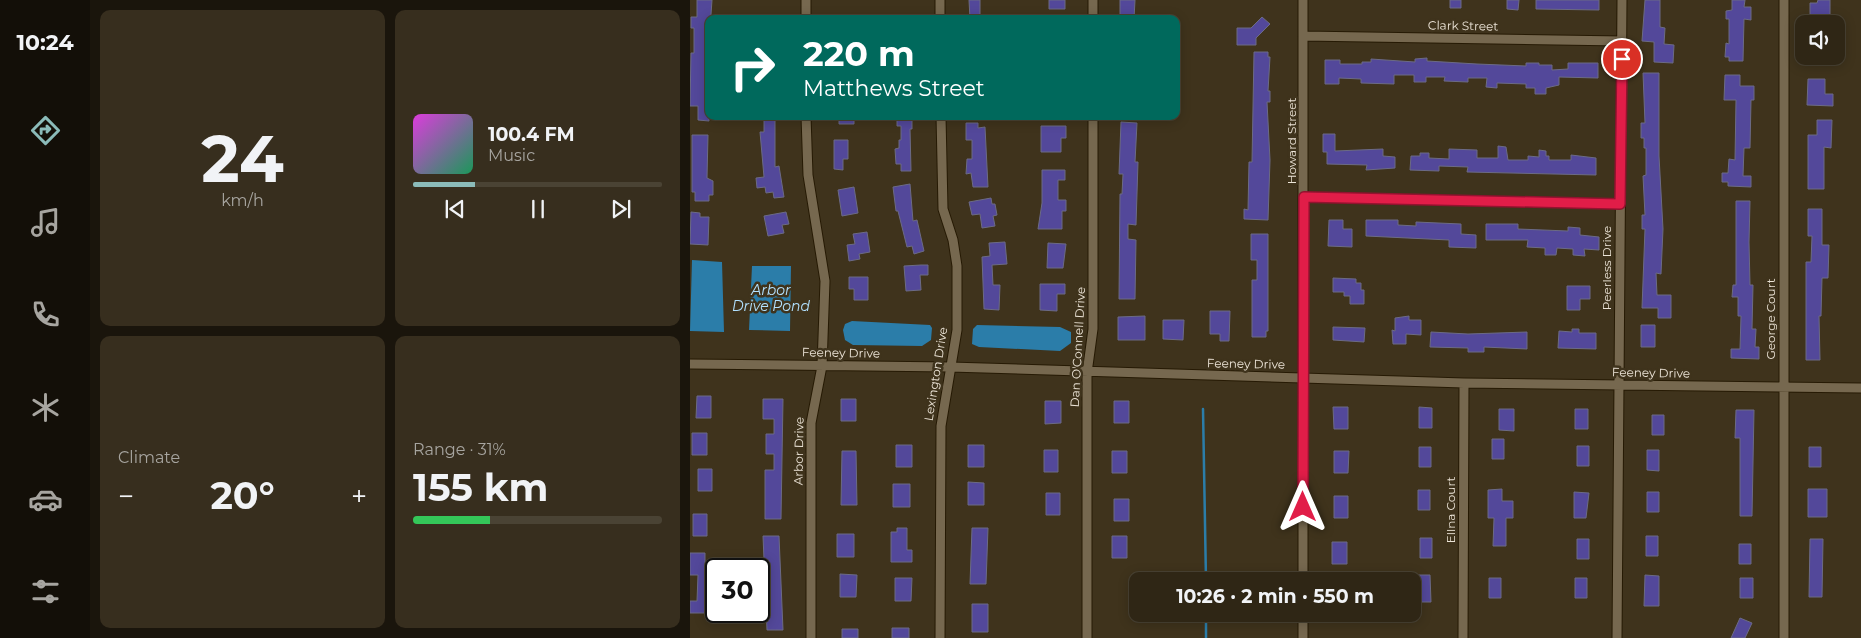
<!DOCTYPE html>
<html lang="en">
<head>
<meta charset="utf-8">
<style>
	:root { --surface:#2f2615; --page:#372e1e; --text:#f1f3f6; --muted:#a7a5a0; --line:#4a4334; --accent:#8bbbb9 }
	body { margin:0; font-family:Montserrat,sans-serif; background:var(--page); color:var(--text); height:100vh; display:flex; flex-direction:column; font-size:19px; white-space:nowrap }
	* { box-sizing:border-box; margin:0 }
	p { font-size:16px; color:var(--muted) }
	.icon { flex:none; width:28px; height:28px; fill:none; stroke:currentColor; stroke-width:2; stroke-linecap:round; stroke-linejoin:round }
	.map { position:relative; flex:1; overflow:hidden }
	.panel { display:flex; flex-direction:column; gap:10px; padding:10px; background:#1a150c; width:600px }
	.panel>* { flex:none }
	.hud { position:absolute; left:15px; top:15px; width:475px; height:105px; border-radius:10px; box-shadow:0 2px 12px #0003,0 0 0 1px var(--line); background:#00695c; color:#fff; overflow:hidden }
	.fabs { position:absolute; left:1105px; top:15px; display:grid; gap:10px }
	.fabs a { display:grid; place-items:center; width:50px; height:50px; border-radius:10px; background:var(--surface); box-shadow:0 2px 12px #0003,0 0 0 1px var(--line); font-size:25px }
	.speed { position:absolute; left:15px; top:558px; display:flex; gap:10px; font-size:25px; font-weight:700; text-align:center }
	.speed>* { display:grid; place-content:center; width:65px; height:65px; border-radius:50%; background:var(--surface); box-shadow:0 2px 12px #0003,0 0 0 1px var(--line); line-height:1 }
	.speed .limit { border:2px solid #111; border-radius:8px; background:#fff; color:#111 }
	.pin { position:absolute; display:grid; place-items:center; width:42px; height:42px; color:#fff; margin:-21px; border:2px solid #fff; border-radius:50%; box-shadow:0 1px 5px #0007 }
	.me { position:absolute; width:55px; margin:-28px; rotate:0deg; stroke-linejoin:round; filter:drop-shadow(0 0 4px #0008) }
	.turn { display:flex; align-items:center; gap:18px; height:105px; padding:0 15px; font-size:22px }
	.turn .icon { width:65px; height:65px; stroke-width:2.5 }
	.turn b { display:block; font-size:35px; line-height:42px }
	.big { font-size:38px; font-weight:700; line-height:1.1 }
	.panel .card { flex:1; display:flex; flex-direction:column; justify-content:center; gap:8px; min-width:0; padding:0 18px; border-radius:10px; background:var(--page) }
	.panel .dial { align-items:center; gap:0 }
	.dial b { font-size:65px; line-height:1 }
	.song { display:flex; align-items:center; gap:15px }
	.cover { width:60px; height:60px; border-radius:8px; background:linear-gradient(135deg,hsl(300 70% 55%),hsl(150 70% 35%)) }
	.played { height:5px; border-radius:2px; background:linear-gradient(90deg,var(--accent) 25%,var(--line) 25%) }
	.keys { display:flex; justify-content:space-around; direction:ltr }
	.heat { display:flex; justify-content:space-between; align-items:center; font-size:28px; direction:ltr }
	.charge { height:8px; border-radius:4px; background:linear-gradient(90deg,#34c759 31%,var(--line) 0) }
	.panel .tiles { flex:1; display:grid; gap:10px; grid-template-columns:repeat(2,1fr) }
	.trip { position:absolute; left:439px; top:572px; width:292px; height:50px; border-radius:10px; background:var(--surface); box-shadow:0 2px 12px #0003,0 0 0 1px var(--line); font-weight:700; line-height:50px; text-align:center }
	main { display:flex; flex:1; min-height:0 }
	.menu { display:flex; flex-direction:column; width:90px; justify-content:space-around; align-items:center; background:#130f08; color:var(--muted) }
	.menu .icon { width:35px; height:35px }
	.menu .selected { color:var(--accent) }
	.menu b { font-size:22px; color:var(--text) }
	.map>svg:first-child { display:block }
</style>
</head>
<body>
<main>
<nav class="menu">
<b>10:24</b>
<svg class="icon selected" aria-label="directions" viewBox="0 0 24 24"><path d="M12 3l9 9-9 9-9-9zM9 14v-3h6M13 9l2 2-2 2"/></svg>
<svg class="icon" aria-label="music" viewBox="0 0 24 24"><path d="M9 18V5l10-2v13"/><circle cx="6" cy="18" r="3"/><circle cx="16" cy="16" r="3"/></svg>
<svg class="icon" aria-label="phone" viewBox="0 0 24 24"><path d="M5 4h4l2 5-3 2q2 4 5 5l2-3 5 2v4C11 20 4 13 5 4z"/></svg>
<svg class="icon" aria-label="climate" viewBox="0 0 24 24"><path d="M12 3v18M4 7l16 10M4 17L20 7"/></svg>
<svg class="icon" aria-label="car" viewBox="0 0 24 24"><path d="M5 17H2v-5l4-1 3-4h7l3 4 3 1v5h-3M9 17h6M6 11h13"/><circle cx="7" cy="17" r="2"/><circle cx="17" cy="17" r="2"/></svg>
<svg class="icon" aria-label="filters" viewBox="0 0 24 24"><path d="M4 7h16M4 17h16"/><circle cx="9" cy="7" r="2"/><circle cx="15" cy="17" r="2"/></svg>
</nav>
<section class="panel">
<div class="tiles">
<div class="card dial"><b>24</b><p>km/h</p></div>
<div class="card">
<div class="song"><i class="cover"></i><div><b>100.4 FM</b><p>Music</p></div></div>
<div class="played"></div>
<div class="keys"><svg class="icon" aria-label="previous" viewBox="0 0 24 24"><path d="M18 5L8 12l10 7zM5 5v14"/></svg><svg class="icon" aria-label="pause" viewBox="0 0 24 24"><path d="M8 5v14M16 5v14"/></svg><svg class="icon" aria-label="next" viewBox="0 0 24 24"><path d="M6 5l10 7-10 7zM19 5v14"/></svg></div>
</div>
<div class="card"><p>Climate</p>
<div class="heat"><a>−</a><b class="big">20°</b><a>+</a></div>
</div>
<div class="card"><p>Range · 31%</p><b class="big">155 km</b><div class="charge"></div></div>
</div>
</section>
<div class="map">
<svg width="1171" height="638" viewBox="0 0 1171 638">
	<rect width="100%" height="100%" fill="#3f331c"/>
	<!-- water -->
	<path fill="#2b7da9" d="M2,260L32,262L34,332L0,331Z
		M62,266H101L100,331L59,330Z
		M162,321L240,325L242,328L241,340L232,346L163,345L155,340L153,330L155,324Z
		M287,325L370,327L381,332V343L370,351L289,347L282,344L283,329Z"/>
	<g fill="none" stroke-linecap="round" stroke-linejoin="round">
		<!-- stream -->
		<path stroke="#2b7da9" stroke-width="2.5" d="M513,409L516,581
			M516,638V614"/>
	</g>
	<!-- building -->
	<path fill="#53489a" stroke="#6c6b85" d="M7,0H22L19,44H17L19,121L8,120V106H0L1,53H4V28H1V17H7Z
		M279,0H290V19H280Z
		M359,0H375V9H359Z
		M430,0H445L444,19H430Z
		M760,0H771V8H760Z
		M817,0H829L828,10L817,9Z
		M846,0H909V10L846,9Z
		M955,0H970V27L975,28L974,44L984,45L983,63L964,62V42L952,41Z
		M1042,0H1055L1054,7H1061V20L1054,19L1053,61H1039V57H1035L1036,43L1039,44V19H1036V11L1042,10Z
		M1128,0H1140V16H1120V3H1127Z
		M572,17L580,24L566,38V45H547V28H561Z
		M564,52H578V57H580L578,91H580V102H577L580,160L578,220L554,219V209L558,210L559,162H562Z
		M737,58V61L787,64L836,66V63H849V65H862V70L878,69V63H908V78L869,77V85L856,88V94H845V88H836V84L807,83V88L796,87L797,78H778V82L754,81L755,77H736V82H724V75H704V84L671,83V79L649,78V84H635V60H650V64H672V62H681V59L725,62V59Z
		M953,73H969V156L973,229L971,274L966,273L967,295H981V318H968V308H952L955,229H952V215H955L953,176L956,175V148H954V138H951V123H955Z
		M1035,75H1050V86H1064V100H1061L1060,148H1054L1053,176H1061V187L1038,186V182H1032V173H1038L1039,159L1045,160L1046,100H1034Z
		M1118,79H1135V94H1143V106L1117,105Z
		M74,116H85V167L89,166L94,197L84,198L83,192L76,193L75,187L67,188L66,178L74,177L70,132H74Z
		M149,116H164V124H149Z
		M207,116H222V129H220L221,171H211V164H206L205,149L209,148V140H211V126H207Z
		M1127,120H1142L1141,148L1134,147V189H1118V135H1127Z
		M431,122L447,123L445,162H448L446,225L438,224V239L446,240L445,299H429L430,194H432L433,174H429Z
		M276,123H288V128L295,127L298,187H283L281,173L276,174L277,159H282V140H276Z
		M351,126H376V138H371V152H351Z
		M633,134H645V151L693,149V156L705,157V168L676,170L677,165L637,164V152H633Z
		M2,135H18L17,178L23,181V195H19V201H5V192H2Z
		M144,140H158V159H153V170L144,169Z
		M808,146L816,147L818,160H838V156L849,157V150L856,151V156H859V160H881V155L906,158V175L777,172L778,167L749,166V171L720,170L721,156H730V153H739V158L759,159V149L787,150V158H808Z
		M352,170H375V180H368V200H376V211H372V229H348L352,203Z
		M220,184L223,221L227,220L234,251L224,254L222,246L217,247L208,211H206L203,187Z
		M164,187L168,213L152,216L148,190Z
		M301,198L302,204H305L307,215L303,216L305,226L292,228L290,214L282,215L279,202Z
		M1046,201H1060L1059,242L1060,285H1063L1062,329H1066L1065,347H1069V359L1041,358V349H1050L1051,316H1048V297H1042L1043,285H1046Z
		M1118,209H1132V245H1139L1138,278H1132L1131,316H1129L1130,360H1116V262H1121L1122,236H1118Z
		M1,212L10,213V217H19L18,245L0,244Z
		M96,212L99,224L92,225L94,233L78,236L74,216Z
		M639,220H653V229H662V247L638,246Z
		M676,220H708V225L726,226V222L771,224V234L786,235V248L759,247V240L676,236Z
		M796,224H828V229L878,231V227L890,228V235L909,237V250L894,249L895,256L883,255V249L867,248L866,255H855V248L837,247L838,240H796Z
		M177,232L180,252L169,254L170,259L159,261L157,245L165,244L163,234Z
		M561,234H578V331H576V337H562V280H567V260H561Z
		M315,242L317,264L302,265L303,285H310L309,310L294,309L292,257L300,256L299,243Z
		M358,243L376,244L373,268H357Z
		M231,265H238V275H230L231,290L216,291L214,266Z
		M159,277H178V300H164V289H159Z
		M643,278L666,279V283H671V290H674V304H660V296H654V292H643Z
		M350,284H375V294H367V311L350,310Z
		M877,286H900V299H890V310H877Z
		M520,311H540L539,341H530V334H520Z
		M455,316V340H428V317Z
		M719,316V320H731V335L716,334V344H703L702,330L705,331V318Z
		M473,320H494L493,340L473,339Z
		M951,325H965V347H951Z
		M643,327L675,328L674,342L643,340Z
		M882,329H889V333H906V349L868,348L869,331L882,332Z
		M741,332L778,334L837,332V349L794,347V352H778V348L740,347Z
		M7,396H21V418H6Z
		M73,399H93L91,519H75V470H84V454H76V434H84V419H73Z
		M151,399H166V421H151Z
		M355,401H371V423L355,424Z
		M424,401H439V423H424Z
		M643,407H658V429H644Z
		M729,407L742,408V428H729Z
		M809,409H824V431L809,430Z
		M885,409H898V429H885Z
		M1046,410H1064L1062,516H1050V438H1045Z
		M962,415H974V435H962Z
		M2,433H17V455H2Z
		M802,439H814V459H802Z
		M206,445H222V467H206Z
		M278,445H294V467H278Z
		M887,446H899V466H887Z
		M729,447H741V467H729Z
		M1119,447H1131V467H1119Z
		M354,450H368V472H354Z
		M957,450H969V471L957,470Z
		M152,451H166L167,505H151Z
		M422,451H437V473H422Z
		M644,451H659L658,473H644Z
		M8,469H22V491H8Z
		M278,482L294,483V505H278Z
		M203,484H220V507H203Z
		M812,489V501H823V518H816V546H803L804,518H798V490Z
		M1118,489H1137V517H1118Z
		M728,490H740V510H728Z
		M884,492L899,493L896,518H884Z
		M957,492H969V512H957Z
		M356,493H370V515H356Z
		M644,496H658V518H644Z
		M424,499H439V521H424Z
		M3,514H17V536H3Z
		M207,528H217V550H222V562H201V532H207Z
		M282,528H298L296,584H280Z
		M147,534H164V557H147Z
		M73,536H89L93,630H77Z
		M422,536H437V558H422Z
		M956,536H968V556H956Z
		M730,538H742V558H730Z
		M887,539H899V559H887Z
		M1120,539H1133L1132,597H1119Z
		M642,542H657V564H642Z
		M1049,544H1061V564H1049Z
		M0,553H15V587H22V613H0V601H7L8,575H0Z
		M150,574L167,575L166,597H150Z
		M728,575H740L741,602H728Z
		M955,575L969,576V606H954Z
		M205,578H222L221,601H205Z
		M799,578H811V598H799Z
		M885,578H897V598H885Z
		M1050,578H1063V598H1050Z
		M282,604H298V632H282Z
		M1050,618L1062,623L1055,638H1041Z
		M202,628H219V638H202Z
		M152,629H168V638H152Z"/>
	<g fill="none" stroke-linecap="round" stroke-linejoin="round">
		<!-- minor casing -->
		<g stroke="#261a04" stroke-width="11">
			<path id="minor" d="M250,0V19
				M403,0V19
				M1094,0V638
				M116,19V0
				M613,36L932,41
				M116,116L118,175L135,281L132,366L121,423V638
				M614,197L930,204
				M0,364L260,367L774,383L1171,388
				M613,581V0
				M250,638L251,426L267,330V266L263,240L253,209L251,116
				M397,638V373L403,329V116
				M613,638V614
				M773,638L774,383
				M927,638L932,0"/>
		</g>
		<!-- minor -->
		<use href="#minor" stroke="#76684f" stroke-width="9"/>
	</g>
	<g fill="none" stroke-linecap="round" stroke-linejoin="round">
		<!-- route casing -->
		<g stroke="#92132f" stroke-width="12">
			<path id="route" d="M613,507L614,197L930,204L932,59"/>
		</g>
		<!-- route -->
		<use href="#route" stroke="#e11d48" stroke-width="9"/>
	</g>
	<g text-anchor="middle" stroke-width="5" stroke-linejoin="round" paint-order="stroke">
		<!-- street labels -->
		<g font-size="12" fill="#ece4d7" stroke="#3f331c">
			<text transform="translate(773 26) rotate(1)" y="4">Clark Street</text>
			<text transform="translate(602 141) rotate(-90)" y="4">Howard Street</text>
			<text transform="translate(917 268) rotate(-90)" y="4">Peerless Drive</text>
			<text transform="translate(1081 319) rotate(-90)" y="4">George Court</text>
			<text transform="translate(388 347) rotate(-87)" y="4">Dan O'Connell Drive</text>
			<text transform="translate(151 353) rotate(1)" y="4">Feeney Drive</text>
			<text transform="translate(556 364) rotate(1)" y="4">Feeney Drive</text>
			<text transform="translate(961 373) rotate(1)" y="4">Feeney Drive</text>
			<text transform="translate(246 374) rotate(-81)" y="4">Lexington Drive</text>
			<text transform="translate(109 451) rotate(-89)" y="4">Arbor Drive</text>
			<text transform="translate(761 510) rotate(-90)" y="4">Ellna Court</text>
		</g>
		<!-- water labels -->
		<g font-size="14" font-style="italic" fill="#b2e1ff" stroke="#3f331c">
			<text x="81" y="295">Arbor<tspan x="81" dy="16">Drive Pond</tspan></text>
		</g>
	</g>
</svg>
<div class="fabs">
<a><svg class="icon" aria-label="sound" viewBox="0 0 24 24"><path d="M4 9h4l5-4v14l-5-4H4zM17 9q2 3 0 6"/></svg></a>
</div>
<div class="speed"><div class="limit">30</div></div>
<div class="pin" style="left:932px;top:59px;background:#d93025"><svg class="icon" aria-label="arrive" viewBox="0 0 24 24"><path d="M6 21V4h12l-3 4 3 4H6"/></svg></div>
<svg class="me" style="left:613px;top:507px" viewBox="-20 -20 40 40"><path d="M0-17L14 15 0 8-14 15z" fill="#e11d48" stroke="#fff" stroke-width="4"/></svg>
<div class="trip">10:26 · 2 min · 550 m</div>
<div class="hud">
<div class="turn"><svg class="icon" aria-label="right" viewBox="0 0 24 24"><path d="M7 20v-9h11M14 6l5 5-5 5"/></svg><div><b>220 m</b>Matthews Street</div></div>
</div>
</div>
</main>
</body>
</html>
